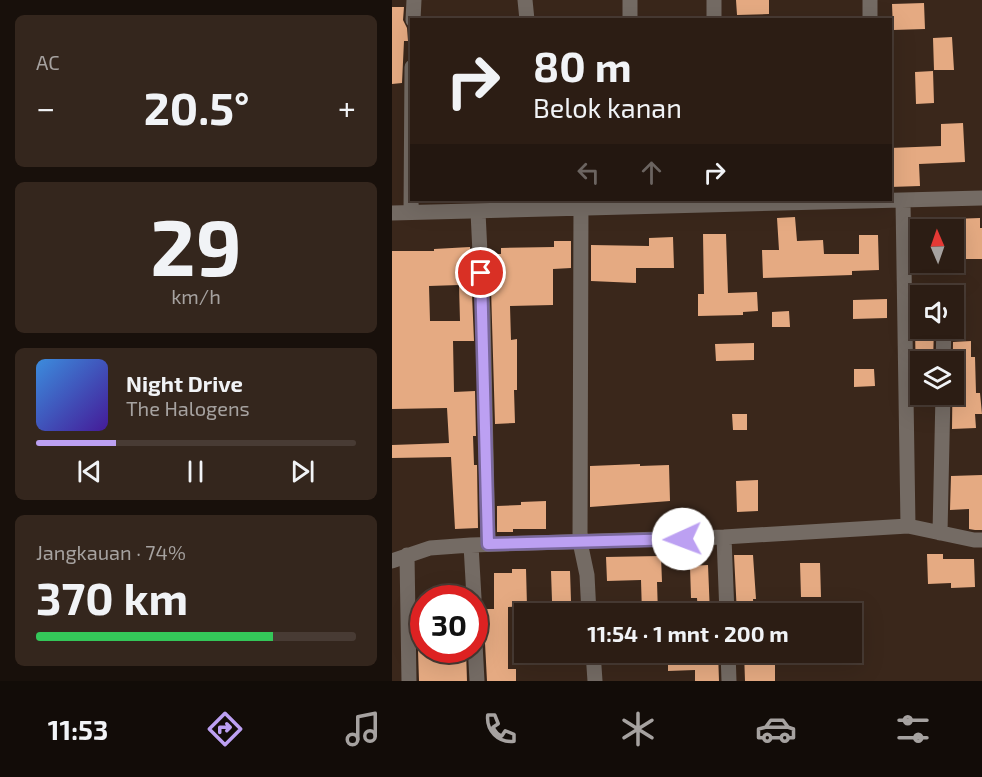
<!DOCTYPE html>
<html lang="id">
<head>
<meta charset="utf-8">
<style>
	:root { --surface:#2c1d14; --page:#34261d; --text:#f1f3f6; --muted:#a6a2a0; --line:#483b34; --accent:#bca0f2 }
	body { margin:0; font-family:"Exo 2",sans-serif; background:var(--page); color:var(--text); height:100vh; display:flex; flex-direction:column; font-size:22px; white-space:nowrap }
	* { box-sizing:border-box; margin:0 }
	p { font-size:20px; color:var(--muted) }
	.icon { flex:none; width:33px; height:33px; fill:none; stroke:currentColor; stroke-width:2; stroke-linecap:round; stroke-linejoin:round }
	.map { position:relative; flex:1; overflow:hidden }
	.side { display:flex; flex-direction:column; gap:15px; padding:15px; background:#18100b; width:392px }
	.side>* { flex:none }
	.hud { position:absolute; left:18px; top:18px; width:482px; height:183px; border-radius:0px; box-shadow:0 6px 24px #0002,0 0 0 2px var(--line); background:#2c1d14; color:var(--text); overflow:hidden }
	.needle { width:39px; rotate:358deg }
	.fabs { position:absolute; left:518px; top:219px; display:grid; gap:12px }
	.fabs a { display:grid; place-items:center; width:54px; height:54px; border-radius:0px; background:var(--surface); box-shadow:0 6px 24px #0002,0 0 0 2px var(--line); font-size:30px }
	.speed { position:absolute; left:18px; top:585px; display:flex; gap:12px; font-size:30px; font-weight:700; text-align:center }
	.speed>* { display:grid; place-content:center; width:78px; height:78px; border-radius:50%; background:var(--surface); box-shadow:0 6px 24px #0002,0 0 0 2px var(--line); line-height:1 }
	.speed .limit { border:9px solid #d22; background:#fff; color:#111 }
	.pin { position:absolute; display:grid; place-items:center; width:51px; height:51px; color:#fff; margin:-26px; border:3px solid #fff; border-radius:50%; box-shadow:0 2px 6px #0007 }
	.me { position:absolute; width:66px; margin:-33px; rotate:268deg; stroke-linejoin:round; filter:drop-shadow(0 0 4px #0008) }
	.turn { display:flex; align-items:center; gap:21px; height:126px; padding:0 24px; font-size:27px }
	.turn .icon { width:78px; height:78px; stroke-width:2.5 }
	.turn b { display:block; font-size:42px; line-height:51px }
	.lanes { display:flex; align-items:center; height:57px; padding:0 24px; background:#0003; justify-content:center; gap:30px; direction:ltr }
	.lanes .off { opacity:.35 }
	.big { font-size:45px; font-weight:700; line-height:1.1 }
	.side .tile { flex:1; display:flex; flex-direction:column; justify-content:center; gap:9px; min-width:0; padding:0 21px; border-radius:9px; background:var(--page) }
	.side .dial { align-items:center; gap:0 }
	.dial b { font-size:78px; line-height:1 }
	.song { display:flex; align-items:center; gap:18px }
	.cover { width:72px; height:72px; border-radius:9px; background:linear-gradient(135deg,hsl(210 70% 55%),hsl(260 70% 35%)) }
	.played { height:6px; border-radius:3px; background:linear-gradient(90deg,var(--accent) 25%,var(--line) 25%) }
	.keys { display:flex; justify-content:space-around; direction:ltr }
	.heat { display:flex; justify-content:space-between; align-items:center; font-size:33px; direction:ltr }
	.charge { height:9px; border-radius:4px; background:linear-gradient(90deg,#34c759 74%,var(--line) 0) }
	.trip { position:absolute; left:122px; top:603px; width:348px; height:60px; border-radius:0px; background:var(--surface); box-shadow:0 6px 24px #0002,0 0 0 2px var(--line); font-weight:700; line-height:60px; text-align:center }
	.dock { display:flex; height:96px; justify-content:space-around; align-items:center; background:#120c08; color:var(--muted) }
	.dock .icon { width:42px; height:42px }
	.dock .selected { color:var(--accent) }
	.dock b { font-size:27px; color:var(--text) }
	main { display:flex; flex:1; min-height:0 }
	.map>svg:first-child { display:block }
</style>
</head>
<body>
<main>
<section class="side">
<div class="tile"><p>AC</p>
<div class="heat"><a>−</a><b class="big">20.5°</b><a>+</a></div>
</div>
<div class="tile dial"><b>29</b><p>km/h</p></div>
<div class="tile">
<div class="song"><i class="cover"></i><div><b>Night Drive</b><p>The Halogens</p></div></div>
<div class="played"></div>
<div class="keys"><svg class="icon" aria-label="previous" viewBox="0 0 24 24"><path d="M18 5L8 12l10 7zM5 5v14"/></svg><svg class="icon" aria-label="pause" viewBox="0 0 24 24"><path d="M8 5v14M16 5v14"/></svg><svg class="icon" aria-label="next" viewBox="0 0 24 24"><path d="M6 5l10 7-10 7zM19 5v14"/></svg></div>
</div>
<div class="tile"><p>Jangkauan · 74%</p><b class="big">370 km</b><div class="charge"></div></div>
</section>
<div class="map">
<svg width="591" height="681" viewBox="0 0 591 681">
	<rect width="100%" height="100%" fill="#3a271b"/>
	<!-- building -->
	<path fill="#e5aa82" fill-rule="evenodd" d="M344,0H377V14L345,15Z
		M532,3L533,29L501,30L500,4Z
		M0,7H12L11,20L15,28L16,41H12L10,83L0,84Z
		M560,37L562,70H542L541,38Z
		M541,71L542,103L524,104L523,72Z
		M571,123L573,162L527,164L528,186L498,187V148L549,146V124Z
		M403,217L405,241L431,240L432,254H467V235H486L487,270L460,271V275L371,278L370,250H387L385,218Z
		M588,218V228H591V259H561V219Z
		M311,234H334L336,293L365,292L366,311L351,312V315L306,316V294H312Z
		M281,237L282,268H244V283L199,281V245L257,246V238Z
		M162,241H179V268L161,269V305L118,306L119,340L125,339V390H122L123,423L103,424L98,254H109V248L162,247Z
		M78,247L82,341H61L62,392L83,391L84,436H81L82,465H85L86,528L63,529L59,457L0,458V445L57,443L55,408L0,409V251H42V249ZM67,285L68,321H38L37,286Z
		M495,299V318L461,319V300Z
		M397,311L398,327H380V312Z
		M523,328H542L541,362H528V383H524Z
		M579,341V357H583L584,393H588L590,414H583L584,428L560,429L561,342Z
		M362,343V360L324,361L323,344Z
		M462,369H482L483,386L462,387Z
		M340,414H355V430H341Z
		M248,464V466L277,465L278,501L198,507V466Z
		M591,475V530H583L577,529V509L558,510L559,476Z
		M366,480V511L345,512L344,481Z
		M154,501V529H121V532H105V506L129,505V502Z
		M535,554H551V559H582L583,587L559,588V583L536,584Z
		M342,555H361L364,599H361L362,614H345Z
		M269,556L270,582H265L266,614H250L249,580L215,581L214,557Z
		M408,563H428L429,597H409Z
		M316,565L318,614H306L305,598H299L298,566Z
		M120,569H134L135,606L116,607V669H124V681H95L92,624L90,619L85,616V609H102V573H120Z
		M159,571H178L179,601H160Z
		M26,650H74L75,681H27Z
		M276,652H326L327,681H303V670L276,671Z
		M352,652H383V681H353Z"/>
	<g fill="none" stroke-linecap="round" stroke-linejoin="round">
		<!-- minor -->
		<path stroke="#746b64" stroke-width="15" d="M133,0L135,20
			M238,0V20
			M322,0V20
			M478,0V20
			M21,20L22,0
			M189,200L188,542L195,575L197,614
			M511,201L516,526
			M19,212L20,67
			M86,212L91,314L96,544
			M0,213L591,198
			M551,362L552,328
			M548,533L551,394
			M332,537L335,614
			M79,545L82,598
			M15,555L17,681
			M0,561L38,548L79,545L332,537L516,526L582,540H591
			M82,625L85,681
			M201,652L203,681
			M336,652L337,681"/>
	</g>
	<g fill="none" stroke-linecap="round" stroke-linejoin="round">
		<!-- route casing -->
		<g stroke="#7a689d" stroke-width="15">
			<path id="route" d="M89,273L96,544L291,539"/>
		</g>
		<!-- route -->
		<use href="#route" stroke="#bca0f2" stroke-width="10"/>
	</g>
</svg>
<div class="fabs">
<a><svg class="needle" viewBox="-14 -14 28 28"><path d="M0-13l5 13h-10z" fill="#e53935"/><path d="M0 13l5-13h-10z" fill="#a6a2a0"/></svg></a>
<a><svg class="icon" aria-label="sound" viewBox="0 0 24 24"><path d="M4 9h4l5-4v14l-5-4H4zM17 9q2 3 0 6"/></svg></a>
<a><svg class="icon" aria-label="layers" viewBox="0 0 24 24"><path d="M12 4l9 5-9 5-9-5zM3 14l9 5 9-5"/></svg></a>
</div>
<div class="speed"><div class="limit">30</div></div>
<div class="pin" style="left:89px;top:273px;background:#d93025"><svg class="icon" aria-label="arrive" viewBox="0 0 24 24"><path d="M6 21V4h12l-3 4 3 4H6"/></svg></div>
<svg class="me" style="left:291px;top:539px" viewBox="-20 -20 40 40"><circle r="19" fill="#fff"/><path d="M0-13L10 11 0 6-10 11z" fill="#bca0f2"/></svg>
<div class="trip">11:54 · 1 mnt · 200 m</div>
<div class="hud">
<div class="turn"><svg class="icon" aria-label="right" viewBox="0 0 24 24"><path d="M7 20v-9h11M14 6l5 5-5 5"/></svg><div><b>80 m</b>Belok kanan</div></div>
<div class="lanes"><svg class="icon off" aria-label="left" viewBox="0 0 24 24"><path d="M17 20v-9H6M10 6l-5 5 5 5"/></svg><svg class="icon off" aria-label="ahead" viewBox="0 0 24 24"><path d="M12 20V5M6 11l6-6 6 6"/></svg><svg class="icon" aria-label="right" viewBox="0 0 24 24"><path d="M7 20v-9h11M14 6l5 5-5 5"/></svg></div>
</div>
</div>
</main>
<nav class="dock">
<b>11:53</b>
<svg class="icon selected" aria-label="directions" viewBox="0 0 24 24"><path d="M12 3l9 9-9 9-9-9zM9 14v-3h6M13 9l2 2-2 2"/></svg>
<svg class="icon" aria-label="music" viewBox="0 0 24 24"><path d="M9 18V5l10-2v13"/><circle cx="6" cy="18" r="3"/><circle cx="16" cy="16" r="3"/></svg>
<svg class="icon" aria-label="phone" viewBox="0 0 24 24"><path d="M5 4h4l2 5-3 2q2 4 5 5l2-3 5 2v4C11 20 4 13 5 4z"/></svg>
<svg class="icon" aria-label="climate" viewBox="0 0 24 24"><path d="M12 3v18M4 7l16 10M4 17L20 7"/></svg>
<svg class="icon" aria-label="car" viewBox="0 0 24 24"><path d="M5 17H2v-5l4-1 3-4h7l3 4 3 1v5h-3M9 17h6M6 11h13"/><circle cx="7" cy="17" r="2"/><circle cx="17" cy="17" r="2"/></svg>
<svg class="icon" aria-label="filters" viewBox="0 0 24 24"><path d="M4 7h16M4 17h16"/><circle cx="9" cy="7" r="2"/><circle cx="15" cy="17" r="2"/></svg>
</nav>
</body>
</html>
